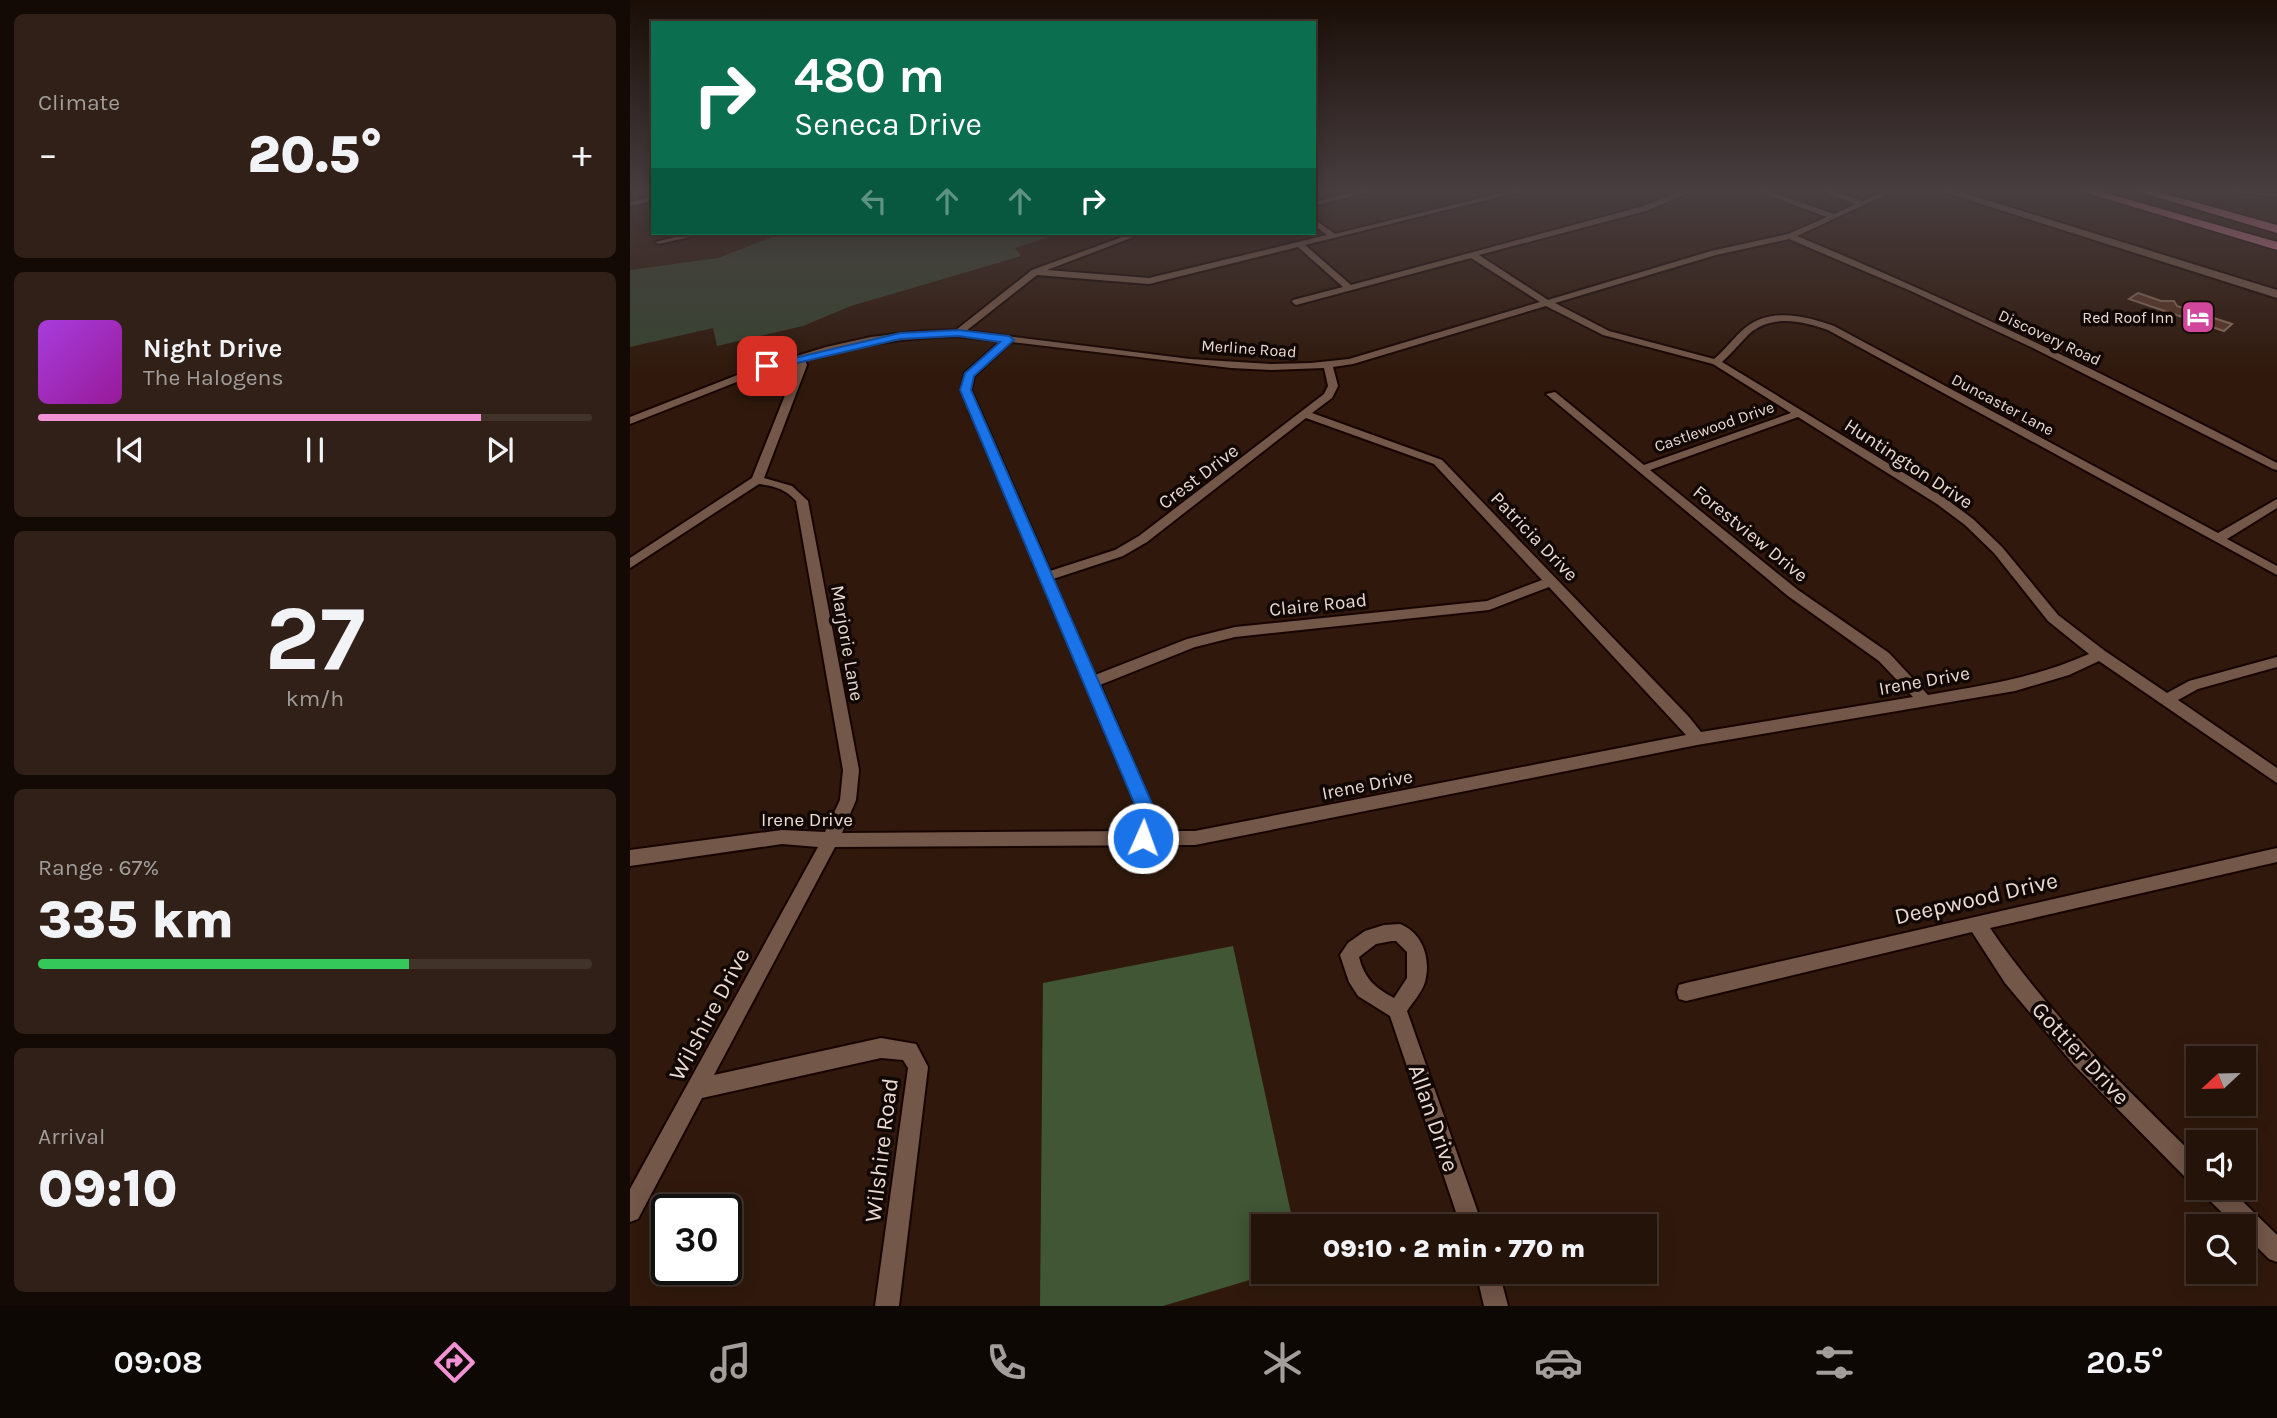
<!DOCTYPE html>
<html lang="en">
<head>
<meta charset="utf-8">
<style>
	:root { --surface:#241309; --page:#302017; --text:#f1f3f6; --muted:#a39e9c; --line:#41322a; --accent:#f391d5 }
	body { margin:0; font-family:Karla,sans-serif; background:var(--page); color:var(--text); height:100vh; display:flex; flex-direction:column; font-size:26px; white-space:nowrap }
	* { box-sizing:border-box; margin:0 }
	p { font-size:23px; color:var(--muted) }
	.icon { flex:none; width:38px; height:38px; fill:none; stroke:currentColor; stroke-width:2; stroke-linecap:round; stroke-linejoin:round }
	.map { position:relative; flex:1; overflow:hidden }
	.details { display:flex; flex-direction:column; gap:14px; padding:14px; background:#140a05; width:630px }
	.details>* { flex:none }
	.guide { position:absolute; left:21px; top:21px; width:665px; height:214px; border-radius:0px; box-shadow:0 4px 18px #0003,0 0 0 2px var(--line); background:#0b6e4f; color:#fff; overflow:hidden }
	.needle { width:46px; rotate:248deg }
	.buttons { position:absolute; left:1556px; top:1046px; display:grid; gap:14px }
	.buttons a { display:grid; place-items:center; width:70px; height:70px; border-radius:0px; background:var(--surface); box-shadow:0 4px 18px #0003,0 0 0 2px var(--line); font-size:35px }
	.speed { position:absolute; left:21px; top:1194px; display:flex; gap:14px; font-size:35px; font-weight:700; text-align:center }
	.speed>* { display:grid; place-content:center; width:91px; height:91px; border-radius:50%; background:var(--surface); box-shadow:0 4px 18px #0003,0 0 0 2px var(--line); line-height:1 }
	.speed .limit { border:4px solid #111; border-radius:10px; background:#fff; color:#111 }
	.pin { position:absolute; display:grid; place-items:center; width:60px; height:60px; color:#fff; margin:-30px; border-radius:14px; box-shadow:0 4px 10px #0006 }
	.me { position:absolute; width:77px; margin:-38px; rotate:2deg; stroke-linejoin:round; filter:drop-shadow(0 0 5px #0008) }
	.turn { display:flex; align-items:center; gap:24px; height:147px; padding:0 28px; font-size:32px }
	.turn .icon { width:91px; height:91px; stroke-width:2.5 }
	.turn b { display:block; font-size:49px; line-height:60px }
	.lanes { display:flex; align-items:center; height:66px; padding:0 28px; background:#0003; justify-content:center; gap:35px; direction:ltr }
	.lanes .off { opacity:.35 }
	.big { font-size:52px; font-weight:800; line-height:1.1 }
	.details .card { flex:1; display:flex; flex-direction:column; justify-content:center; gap:10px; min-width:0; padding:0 24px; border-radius:10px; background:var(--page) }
	.details .dial { align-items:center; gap:0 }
	.dial b { font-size:91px; line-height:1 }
	.song { display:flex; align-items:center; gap:21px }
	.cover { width:84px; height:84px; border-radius:10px; background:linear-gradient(135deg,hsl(280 70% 55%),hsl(300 70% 35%)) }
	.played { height:7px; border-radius:4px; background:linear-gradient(90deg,var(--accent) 80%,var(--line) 80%) }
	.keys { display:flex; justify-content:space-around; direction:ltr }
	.heat { display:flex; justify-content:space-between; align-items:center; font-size:38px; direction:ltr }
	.charge { height:10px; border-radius:5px; background:linear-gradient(90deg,#34c759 67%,var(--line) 0) }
	.trip { position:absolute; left:621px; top:1214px; width:406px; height:70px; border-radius:0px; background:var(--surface); box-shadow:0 4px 18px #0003,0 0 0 2px var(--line); font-weight:800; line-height:70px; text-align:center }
	.tab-bar { display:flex; height:112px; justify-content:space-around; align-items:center; background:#0e0804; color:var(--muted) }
	.tab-bar .icon { width:49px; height:49px }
	.tab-bar .selected { color:var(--accent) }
	.tab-bar b { font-size:32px; color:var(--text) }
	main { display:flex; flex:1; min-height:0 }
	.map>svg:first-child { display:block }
</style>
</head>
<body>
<main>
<section class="details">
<div class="card"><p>Climate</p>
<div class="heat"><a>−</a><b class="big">20.5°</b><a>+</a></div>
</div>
<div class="card">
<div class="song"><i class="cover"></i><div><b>Night Drive</b><p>The Halogens</p></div></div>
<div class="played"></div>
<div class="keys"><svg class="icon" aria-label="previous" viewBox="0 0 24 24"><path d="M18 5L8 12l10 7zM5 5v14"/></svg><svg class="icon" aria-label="pause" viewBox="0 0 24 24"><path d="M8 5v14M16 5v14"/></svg><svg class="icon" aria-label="next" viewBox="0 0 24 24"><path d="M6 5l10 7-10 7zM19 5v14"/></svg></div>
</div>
<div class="card dial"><b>27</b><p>km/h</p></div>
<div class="card"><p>Range · 67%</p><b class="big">335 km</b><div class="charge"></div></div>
<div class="card"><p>Arrival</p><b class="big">09:10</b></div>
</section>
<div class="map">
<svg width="1647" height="1306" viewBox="0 0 1647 1306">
	<rect width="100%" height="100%" fill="#30190c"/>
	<!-- green -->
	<path fill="#374431" d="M153,233H200L201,235L430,233L385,248L391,256L221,306L173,326L87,346L83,328L0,347V270L88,258Z"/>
	<!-- forest -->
	<path fill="#405635" d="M603,946L664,1227H634V1272H646L533,1306H410L413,983Z"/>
	<!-- building -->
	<path fill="#5a3625" stroke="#886b5d" stroke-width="2" d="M1508,293L1531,301H1544L1547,306L1602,324L1594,331L1499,299Z"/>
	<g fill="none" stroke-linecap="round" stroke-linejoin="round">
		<!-- street casing -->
		<g stroke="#170400" stroke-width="4">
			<path id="street" d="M736,189H750L684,206V202Z
				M887,189H901L675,245L721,285L1010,207L1057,189H1068L1016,211L849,255L918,300L1081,251L1158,234L1197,217L1121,189H1132L1204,214L1226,204L1185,189H1197L1233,201L1258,189H1268L1167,236C1331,304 1489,381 1647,463V470L1643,469L1403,348L1281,291L1159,239L1086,255L925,303L979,331L1084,359C1096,349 1104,337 1115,328C1141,307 1176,316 1204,326L1588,533L1647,499V508L1597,539L1647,566V575L1198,330C1172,321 1142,314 1119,334C1110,343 1102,353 1092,362L1315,498L1343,519L1372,547L1428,615L1475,651L1537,693L1559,681L1647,657V667L1568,689L1548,700L1647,768V783L1469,661L1439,675L1385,691L1067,745L565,845L205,847L84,1075L251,1038L286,1044L298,1067L269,1306H245L278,1068L273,1060L251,1058L72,1098L8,1219L0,1222V1189L188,847L152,844L0,866V850L152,830L195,832L210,800L213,770L166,501C156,489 144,486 129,484L0,568V558L122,478L167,365L166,361L122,376L0,424V417L115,372L196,347L241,337L283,332L326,330L402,270L503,233H514L417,270L519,278L697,235L684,225V219L705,234ZM668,247L713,287L663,300L662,302L666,305L841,258L910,302L719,359L681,363L641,364L560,359L336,331L407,275L519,284ZM916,306L973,335L1083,364L1161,413L1014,465L925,392L916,394L1158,596L1249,661L1283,697L1071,732L1059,717L812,460L682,413L702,398L708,386L703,367L723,364ZM325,336L371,341L335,373L331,390L511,817L507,831L212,833L226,800L229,770L178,501L162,486L134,478L177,365L175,359C225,345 273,338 325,336ZM381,342L601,368L641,370L694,368L698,386L694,394L509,536L485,550L420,571L341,390L344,376ZM1168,417L1307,504L1335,525L1364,553L1418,621L1459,654C1404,678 1357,685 1298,695L1259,653L1168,590L1020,470ZM676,418L804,464L912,580L857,601L605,627L557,639L465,675L423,579L493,556L517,542ZM919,587L1056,735L565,831H523L527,817L470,685L565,647L605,637L859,610Z
				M1594,189L1647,193V197L1597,191Z
				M23,197V201L0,206V202Z
				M63,233H77L29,244L25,242Z
				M1647,848V862L1360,928C1419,1015 1494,1086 1568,1159V1185L1560,1182L1444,1065L1375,983L1342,932L1056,1001L1049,999L1047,992L1049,985L1056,983Z
				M770,924C793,933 801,959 795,982C792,992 783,1002 777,1011L853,1227H831L760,1016L728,996L719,982L710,955L718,943L735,931L754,925ZM762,941H766L777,952V978L764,998C745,988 734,978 729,957L746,944Z
				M1572,1188H1599L1647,1235V1262L1639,1259L1614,1234V1227H1607L1575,1196Z
				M846,1272H869L878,1306H854Z"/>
		</g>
		<!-- secondary casing -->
		<g stroke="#170400" stroke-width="4">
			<path id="secondary" d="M1304,189H1321L1647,290V298Z"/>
		</g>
		<!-- highway casing -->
		<g stroke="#170400" stroke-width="3">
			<path id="highway" d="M1444,189H1462L1647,242V250Z
				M1500,189H1518L1647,225V233Z"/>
		</g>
		<!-- street -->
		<use href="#street" fill="#735748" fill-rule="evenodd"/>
		<!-- secondary -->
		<use href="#secondary" fill="#735748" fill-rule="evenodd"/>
		<!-- highway -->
		<use href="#highway" fill="#de7d99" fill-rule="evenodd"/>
	</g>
	<!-- sky -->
	<linearGradient id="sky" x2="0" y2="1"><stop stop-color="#1a0e07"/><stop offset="0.51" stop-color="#483e40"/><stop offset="1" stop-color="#483e40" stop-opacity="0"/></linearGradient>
	<rect width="1647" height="372" fill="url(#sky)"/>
	<!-- route -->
	<path fill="#1a73e8" stroke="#114b97" stroke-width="2" d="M328,330L379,336L384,340L344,376L341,390L528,817L519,844L513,846L506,844L503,838L510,817L330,390L335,373L370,342L328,336L270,339L137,370L131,366L270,333Z"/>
	<!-- icons -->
	<defs>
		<g id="hotel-square" transform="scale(1.75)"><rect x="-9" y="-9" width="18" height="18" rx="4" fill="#d1479c" stroke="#110703"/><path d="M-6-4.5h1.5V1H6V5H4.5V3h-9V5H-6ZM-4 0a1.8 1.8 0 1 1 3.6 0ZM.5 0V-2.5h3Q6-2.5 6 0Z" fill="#fff"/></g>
	</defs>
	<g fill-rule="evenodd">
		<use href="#hotel-square" x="1568" y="317"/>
	</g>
	<g text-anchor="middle" stroke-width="7" stroke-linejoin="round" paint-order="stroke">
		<!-- far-poi labels -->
		<g font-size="16" fill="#eadad1" stroke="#110703" text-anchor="end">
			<text x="1544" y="323">Red Roof Inn</text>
		</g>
		<!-- far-street labels -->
		<g font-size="16" fill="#eadad1" stroke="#110703">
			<text transform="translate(1420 337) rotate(25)" y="6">Discovery Road</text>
			<text transform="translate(619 348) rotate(4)" y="6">Merline Road</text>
			<text transform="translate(1373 404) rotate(28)" y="6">Duncaster Lane</text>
			<text transform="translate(1084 426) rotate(-19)" y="6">Castlewood Drive</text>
		</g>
		<!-- street labels -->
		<g font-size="19" fill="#eadad1" stroke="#110703">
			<text transform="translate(1279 463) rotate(33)" y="7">Huntington Drive</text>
			<text transform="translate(568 476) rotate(-37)" y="7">Crest Drive</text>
			<text transform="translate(1121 533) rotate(39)" y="7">Forestview Drive</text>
			<text transform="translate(905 536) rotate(46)" y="7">Patricia Drive</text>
			<text transform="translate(688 604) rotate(-6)" y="7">Claire Road</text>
			<text transform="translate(218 643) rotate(80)" y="7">Marjorie Lane</text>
			<text transform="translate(1294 680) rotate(-10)" y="7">Irene Drive</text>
			<text transform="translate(737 784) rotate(-11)" y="7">Irene Drive</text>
			<text x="177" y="826">Irene Drive</text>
		</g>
		<!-- near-street labels -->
		<g font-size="23" fill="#eadad1" stroke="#110703">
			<text transform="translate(1346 898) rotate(-13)" y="8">Deepwood Drive</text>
			<text transform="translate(79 1014) rotate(-62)" y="8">Wilshire Drive</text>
			<text transform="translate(1451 1053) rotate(47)" y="8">Gottier Drive</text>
			<text transform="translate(804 1118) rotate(71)" y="8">Allan Drive</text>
			<text transform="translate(251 1150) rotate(-83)" y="8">Wilshire Road</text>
		</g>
	</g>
</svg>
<div class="buttons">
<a><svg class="needle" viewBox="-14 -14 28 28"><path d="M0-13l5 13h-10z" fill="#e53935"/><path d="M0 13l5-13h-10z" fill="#a39e9c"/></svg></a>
<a><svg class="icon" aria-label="sound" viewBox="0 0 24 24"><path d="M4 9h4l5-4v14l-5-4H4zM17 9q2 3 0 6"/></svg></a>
<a><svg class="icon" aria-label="search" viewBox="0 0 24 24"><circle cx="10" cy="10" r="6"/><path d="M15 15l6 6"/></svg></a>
</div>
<div class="speed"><div class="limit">30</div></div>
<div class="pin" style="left:137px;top:366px;background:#d93025"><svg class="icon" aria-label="arrive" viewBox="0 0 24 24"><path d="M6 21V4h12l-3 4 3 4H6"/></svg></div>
<svg class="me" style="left:513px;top:838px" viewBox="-20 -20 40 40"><circle r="17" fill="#1a73e8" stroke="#fff" stroke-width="3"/><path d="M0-11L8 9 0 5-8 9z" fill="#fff"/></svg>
<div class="trip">09:10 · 2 min · 770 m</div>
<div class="guide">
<div class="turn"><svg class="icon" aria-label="right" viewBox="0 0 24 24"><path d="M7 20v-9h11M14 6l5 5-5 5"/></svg><div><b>480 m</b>Seneca Drive</div></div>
<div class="lanes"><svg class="icon off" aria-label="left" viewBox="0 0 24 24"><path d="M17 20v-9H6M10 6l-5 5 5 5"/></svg><svg class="icon off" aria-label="ahead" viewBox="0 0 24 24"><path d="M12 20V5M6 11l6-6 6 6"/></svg><svg class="icon off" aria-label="ahead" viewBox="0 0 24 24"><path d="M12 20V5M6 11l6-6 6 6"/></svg><svg class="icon" aria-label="right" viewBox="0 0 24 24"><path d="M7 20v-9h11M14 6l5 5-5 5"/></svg></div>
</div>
</div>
</main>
<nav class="tab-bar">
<b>09:08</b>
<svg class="icon selected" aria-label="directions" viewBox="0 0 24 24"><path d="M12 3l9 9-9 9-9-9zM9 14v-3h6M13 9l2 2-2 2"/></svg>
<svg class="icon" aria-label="music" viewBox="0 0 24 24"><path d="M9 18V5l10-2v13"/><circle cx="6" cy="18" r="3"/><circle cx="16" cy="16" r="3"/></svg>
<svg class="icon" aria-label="phone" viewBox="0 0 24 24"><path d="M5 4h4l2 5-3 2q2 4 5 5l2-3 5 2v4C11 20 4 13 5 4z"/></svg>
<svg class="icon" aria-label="climate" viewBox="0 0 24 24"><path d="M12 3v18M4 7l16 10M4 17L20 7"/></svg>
<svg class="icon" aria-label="car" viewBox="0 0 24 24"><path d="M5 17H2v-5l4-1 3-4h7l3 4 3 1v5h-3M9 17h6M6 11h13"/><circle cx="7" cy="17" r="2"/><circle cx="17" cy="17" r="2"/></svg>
<svg class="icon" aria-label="filters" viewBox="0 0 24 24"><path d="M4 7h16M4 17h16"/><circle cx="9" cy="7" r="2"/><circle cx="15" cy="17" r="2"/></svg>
<b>20.5°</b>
</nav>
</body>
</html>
